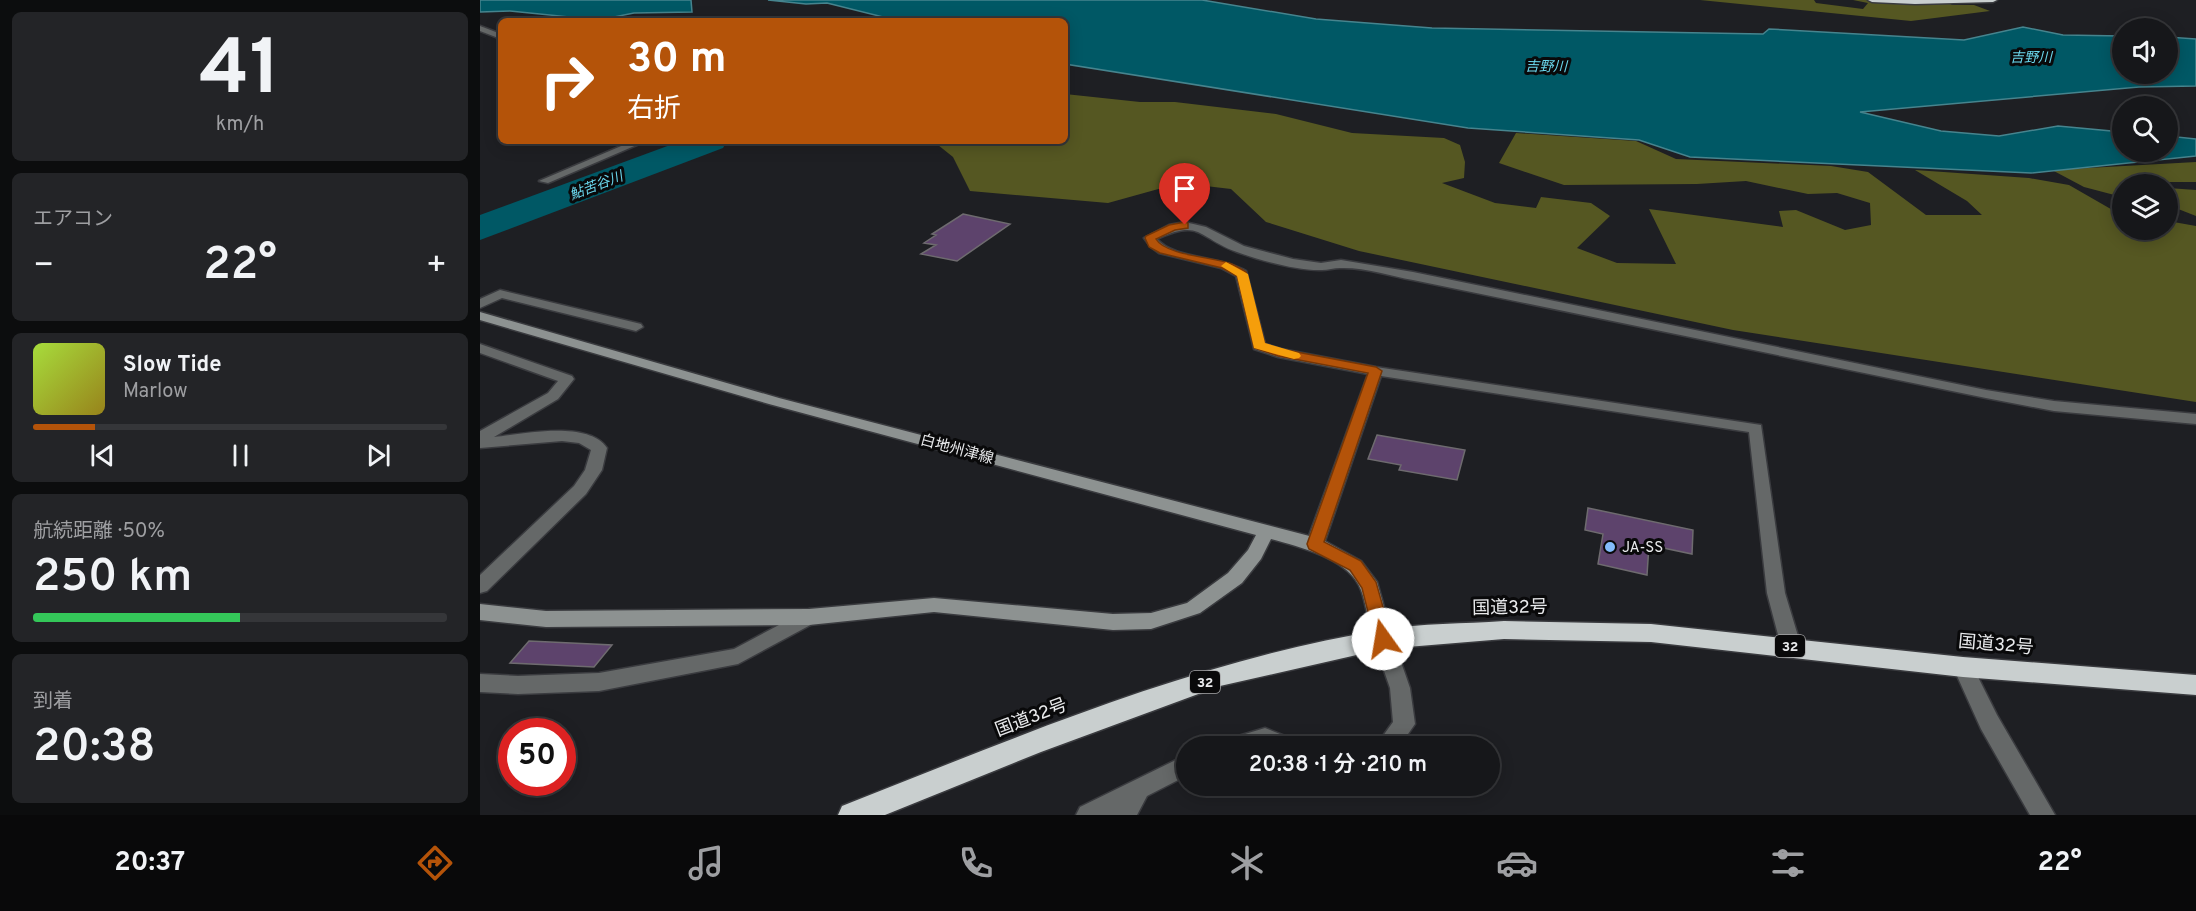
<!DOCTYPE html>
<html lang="ja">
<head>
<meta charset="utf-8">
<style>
	:root { --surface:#16171a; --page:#232427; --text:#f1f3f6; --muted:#9e9fa2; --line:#353639; --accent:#b45309 }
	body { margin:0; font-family:Overpass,"Noto Sans JP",sans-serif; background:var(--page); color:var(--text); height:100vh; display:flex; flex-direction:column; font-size:22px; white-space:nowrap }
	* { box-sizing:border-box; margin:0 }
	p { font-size:20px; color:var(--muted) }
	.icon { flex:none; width:33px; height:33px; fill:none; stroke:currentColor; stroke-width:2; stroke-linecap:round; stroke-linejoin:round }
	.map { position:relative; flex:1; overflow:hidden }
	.panel { display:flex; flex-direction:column; gap:12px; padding:12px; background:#0c0d0e; width:480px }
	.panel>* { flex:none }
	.guide { position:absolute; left:18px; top:18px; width:570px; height:126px; border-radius:9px; box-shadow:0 3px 15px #0003,0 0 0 2px var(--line); background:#b45309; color:#fff; overflow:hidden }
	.fabs { position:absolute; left:1632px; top:18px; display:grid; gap:12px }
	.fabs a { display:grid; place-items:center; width:66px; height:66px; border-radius:50%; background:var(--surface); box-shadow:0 3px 15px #0003,0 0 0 2px var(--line); font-size:30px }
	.speed { position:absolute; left:18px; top:718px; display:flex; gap:12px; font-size:30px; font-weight:700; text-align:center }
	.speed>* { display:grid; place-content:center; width:78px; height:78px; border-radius:50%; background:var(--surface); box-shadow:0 3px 15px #0003,0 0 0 2px var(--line); line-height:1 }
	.speed .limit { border:9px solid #d22; background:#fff; color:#111 }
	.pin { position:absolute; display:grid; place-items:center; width:51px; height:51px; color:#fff; margin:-62px -26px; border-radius:50% 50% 50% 0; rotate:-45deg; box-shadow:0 0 6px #0007 }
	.pin .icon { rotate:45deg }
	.me { position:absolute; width:66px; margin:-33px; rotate:347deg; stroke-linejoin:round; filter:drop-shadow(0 0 4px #0008) }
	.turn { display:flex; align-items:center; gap:21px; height:126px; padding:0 30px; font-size:27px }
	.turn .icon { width:78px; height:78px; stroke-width:2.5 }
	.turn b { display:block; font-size:42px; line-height:51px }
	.big { font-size:45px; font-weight:600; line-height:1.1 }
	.panel .card { flex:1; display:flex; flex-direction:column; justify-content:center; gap:9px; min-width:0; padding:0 21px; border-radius:9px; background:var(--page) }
	.panel .dial { align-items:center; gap:0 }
	.dial b { font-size:78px; line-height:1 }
	.song { display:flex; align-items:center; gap:18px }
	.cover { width:72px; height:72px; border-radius:9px; background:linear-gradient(135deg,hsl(80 70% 55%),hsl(50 70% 35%)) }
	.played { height:6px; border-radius:3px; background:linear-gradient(90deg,var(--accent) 15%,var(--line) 15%) }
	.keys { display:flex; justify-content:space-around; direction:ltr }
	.heat { display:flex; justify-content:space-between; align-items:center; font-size:33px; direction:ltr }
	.charge { height:9px; border-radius:4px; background:linear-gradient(90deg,#34c759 50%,var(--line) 0) }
	.trip { position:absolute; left:696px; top:736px; width:324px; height:60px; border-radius:30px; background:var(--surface); box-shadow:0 3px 15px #0003,0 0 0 2px var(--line); font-weight:600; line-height:60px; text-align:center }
	.dock { display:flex; height:96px; justify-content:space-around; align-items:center; background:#09090a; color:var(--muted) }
	.dock .icon { width:42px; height:42px }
	.dock .selected { color:var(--accent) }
	.dock b { font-size:27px; color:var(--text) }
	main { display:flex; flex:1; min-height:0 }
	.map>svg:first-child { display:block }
</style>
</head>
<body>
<main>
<section class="panel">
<div class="card dial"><b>41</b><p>km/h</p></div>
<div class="card"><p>エアコン</p>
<div class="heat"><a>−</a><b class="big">22°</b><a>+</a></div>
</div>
<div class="card">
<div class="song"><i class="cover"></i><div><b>Slow Tide</b><p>Marlow</p></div></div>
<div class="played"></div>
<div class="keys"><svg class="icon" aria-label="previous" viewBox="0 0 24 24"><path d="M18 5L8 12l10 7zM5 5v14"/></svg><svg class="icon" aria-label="pause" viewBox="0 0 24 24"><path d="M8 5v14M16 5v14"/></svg><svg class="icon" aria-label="next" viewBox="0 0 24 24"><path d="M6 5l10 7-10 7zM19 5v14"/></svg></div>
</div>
<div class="card"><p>航続距離 · 50%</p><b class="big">250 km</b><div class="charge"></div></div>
<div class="card"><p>到着</p><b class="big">20:38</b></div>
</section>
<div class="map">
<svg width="1716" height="815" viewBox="0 0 1716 815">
	<rect width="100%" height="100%" fill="#1e1f23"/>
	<!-- forest -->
	<path fill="#555722" d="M1220,0H1334L1336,3L1383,9L1388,3L1373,0H1463L1472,5H1494L1510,11L1431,21Z
		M585,94L660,102H695L796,114L872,133L964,138L980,145L985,162L984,178L962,183L1015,203L1056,208L1061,197L1111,203L1130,216L1097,248L1137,263L1196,264L1169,209L1303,227L1299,211L1316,210L1365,230L1391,225L1390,203L1357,193L1328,194L1266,181L1217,184L1084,185L1019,163L1036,133L1156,141L1196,159L1351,166L1388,172L1446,215H1502L1487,201L1435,170L1549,178L1589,185L1636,212L1642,213V230H1688V221L1716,226V402L1253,330L879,251L786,222L751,189L700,183L628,203L490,191L473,157L453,141H585Z
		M1716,162V182H1666L1665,184H1642V197L1604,187L1572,170Z
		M1688,188L1716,190V216L1688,205Z"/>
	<!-- water -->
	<path fill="#005865" stroke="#46848e" stroke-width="1.5" d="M0,0H211L212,12L154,13L119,20L30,11L0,12Z
		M288,0H722L836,19L952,28L1283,34L1289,29L1484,40L1543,27L1583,35L1642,36V74H1688V37L1716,39V86L1659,87L1380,112L1461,131L1519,136L1578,126L1642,132V152H1688V136L1716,139V156L1551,173L1210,157L1159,140L988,128L585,64V21H419L347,3L326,4Z"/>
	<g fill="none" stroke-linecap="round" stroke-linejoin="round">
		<!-- river -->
		<path fill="#005865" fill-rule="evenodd" d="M201,141H247L243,148L0,240V215Z"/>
	</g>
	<!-- building -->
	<path fill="#5d436c" stroke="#6e6b6f" stroke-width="1.5" d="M483,214L530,224L477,261L441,254L456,245L444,243L456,235L452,234Z
		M897,435L985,450L977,480L919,470L921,465L888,459Z
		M1108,508L1213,530L1212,554L1169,545L1167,575L1118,564L1123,534L1105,530Z
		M49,641L132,645L114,667L30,663Z"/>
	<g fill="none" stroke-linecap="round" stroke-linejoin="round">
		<!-- lane casing -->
		<g stroke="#3a3b3f" stroke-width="3">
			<path id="lane" d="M20,290L161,324L163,327L156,331L22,298L0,308V299Z"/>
		</g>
		<!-- street casing -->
		<g stroke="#3a3b3f" stroke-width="3">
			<path id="street" d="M0,26L21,34V39L0,31Z
				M153,141H166L68,183L59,181Z
				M705,222L726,227L764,246L813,259L841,263L861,260L933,272L1506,390L1574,401L1716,414V424L1574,411L1506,398L933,280C910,276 884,267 860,268C854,268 848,270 842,270C818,271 779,260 757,252C718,238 721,218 677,239C693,259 741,256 766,271L785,344L801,349L896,367L1281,425L1305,593L1321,646L1318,652L1311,654L1304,652L1301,646L1287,593L1269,432L901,376L844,544L841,549L835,550L829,549L826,544L888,374L798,357L774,349L756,276L741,268L679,253L671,247L664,238L689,225Z
				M0,344L92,376L94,379L78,399L14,437C43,434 108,420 127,448L122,470L106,494L7,591L0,593V575L94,486L105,470L111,450L99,443L82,441L0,448V431L68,393L78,381L0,353Z
				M329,609L336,612L339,617L336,622L258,664L119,691L38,694L0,692V674L38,676L119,673L254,649Z
				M903,631L910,633L913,639L930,688L935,724L919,747H895L913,722L910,688L893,639L896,633Z
				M1483,659L1490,661L1517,715L1575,815H1550L1501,729L1473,667L1476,661Z
				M785,728L815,740L818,747H742L745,740Z
				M706,755V776L667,796L657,815H596L600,807Z"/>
		</g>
		<!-- secondary casing -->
		<g stroke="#3a3b3f" stroke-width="3">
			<path id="secondary" d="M0,312L299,398L841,539L881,561L897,582L913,639L910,645L903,647L896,645C887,628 888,608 881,590C870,559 820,547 791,539L781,559L762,583L720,613L671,629L633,630L454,612L329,625L66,627L0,620V604L66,611L329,609L454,598L633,614L671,613L707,603L748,573L768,550L776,535L289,404L0,320Z"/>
		</g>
		<!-- highway casing -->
		<g stroke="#3a3b3f" stroke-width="3">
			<path id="highway" d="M1388,0H1517L1513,2L1435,4L1392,2Z
				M1024,621L1171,624L1483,657L1716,675V695L1483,677L1171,642L1024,639L903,649L740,686L561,752L405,815H358L362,806L372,802C545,734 718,660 902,630C942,623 984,624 1024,621Z"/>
		</g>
		<!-- lane -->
		<use href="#lane" fill="#656868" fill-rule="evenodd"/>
		<!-- street -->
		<use href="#street" fill="#656868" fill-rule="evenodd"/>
		<!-- secondary -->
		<use href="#secondary" fill="#8d9291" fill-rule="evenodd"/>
		<!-- highway -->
		<use href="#highway" fill="#c9cfcf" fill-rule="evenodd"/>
	</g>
	<!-- route -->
	<path fill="#b45309" stroke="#753606" stroke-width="1.5" d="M705,222L708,223V228L695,230L676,239C685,255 731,257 749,263C755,265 761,269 766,272L785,344L801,349L896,367L902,371L844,542L881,561L896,582L912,639L909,644L903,647L896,644L882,588L870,570L829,549L827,544L888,373L798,356L774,348L757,276L742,268L680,253L669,247L665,238L666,236L689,225Z"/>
	<!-- slow -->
	<path fill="#f59e0b" d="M746,262L768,274L785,343L819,353L821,356L819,358L814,359L774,348L757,276L741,266Z"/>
	<!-- markers -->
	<circle fill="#84bcfb" stroke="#09090a" stroke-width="2" cx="1130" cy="547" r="6"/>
	<g text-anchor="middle" stroke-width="6" stroke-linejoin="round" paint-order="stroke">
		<!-- far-water labels -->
		<g font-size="14" font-style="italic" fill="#6ad6ec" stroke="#09090a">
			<text x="1551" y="62">吉野川</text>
			<text transform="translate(1066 66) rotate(1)" y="5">吉野川</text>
			<text transform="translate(116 185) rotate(-21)" y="5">鮎苦谷川</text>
		</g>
		<!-- shield labels -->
		<g fill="#09090a" stroke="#a6a6a8" stroke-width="1.5">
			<rect x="1295" y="635" width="30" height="22" rx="4.5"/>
			<rect x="710" y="671" width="30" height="22" rx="4.5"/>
		</g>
		<g font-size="14" font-weight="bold" fill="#e9eaec">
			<text x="1310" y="651">32</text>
			<text x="725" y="687">32</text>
		</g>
		<!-- street labels -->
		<g font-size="15" fill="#e9eaec" stroke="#09090a">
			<text transform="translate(477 449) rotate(15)" y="5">白地州津線</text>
		</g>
		<!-- poi labels -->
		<g font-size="15" fill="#e9eaec" stroke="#09090a" text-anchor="start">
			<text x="1142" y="552">JA-SS</text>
		</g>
		<!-- near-street labels -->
		<g font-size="18" fill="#e9eaec" stroke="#09090a">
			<text transform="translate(1030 607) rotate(-1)" y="6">国道32号</text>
			<text transform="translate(1516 644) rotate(5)" y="6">国道32号</text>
			<text transform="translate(551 717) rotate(-21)" y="6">国道32号</text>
		</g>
	</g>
</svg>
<div class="fabs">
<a><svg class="icon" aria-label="sound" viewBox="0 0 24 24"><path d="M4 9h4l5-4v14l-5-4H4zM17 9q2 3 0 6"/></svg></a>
<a><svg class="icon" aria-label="search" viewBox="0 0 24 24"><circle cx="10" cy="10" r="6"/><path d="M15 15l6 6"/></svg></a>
<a><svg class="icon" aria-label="layers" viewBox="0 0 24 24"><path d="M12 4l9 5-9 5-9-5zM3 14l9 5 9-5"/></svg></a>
</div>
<div class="speed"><div class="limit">50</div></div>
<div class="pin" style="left:705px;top:225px;background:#d93025"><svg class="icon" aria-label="arrive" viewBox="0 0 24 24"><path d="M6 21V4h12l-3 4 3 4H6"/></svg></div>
<svg class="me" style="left:903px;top:639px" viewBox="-20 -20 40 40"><circle r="19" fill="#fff"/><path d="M0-13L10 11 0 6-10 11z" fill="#b45309"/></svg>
<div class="trip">20:38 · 1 分 · 210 m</div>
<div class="guide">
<div class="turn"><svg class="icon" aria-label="right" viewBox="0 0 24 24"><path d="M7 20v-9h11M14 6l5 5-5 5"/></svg><div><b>30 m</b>右折</div></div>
</div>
</div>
</main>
<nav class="dock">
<b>20:37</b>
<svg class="icon selected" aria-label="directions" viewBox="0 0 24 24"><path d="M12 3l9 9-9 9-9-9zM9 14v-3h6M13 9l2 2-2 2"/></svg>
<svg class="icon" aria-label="music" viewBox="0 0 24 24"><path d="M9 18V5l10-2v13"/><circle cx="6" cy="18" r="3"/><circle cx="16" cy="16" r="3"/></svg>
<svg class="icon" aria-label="phone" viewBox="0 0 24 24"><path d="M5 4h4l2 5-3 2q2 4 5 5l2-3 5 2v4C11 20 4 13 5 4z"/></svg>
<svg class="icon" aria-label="climate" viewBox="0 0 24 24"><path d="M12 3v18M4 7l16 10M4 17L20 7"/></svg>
<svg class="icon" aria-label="car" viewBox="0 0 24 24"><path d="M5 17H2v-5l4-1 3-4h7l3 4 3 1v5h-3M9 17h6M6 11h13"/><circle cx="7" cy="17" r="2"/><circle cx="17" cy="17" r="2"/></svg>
<svg class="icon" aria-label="filters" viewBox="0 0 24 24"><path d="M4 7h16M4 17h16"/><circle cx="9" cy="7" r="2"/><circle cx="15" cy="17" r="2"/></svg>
<b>22°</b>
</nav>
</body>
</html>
